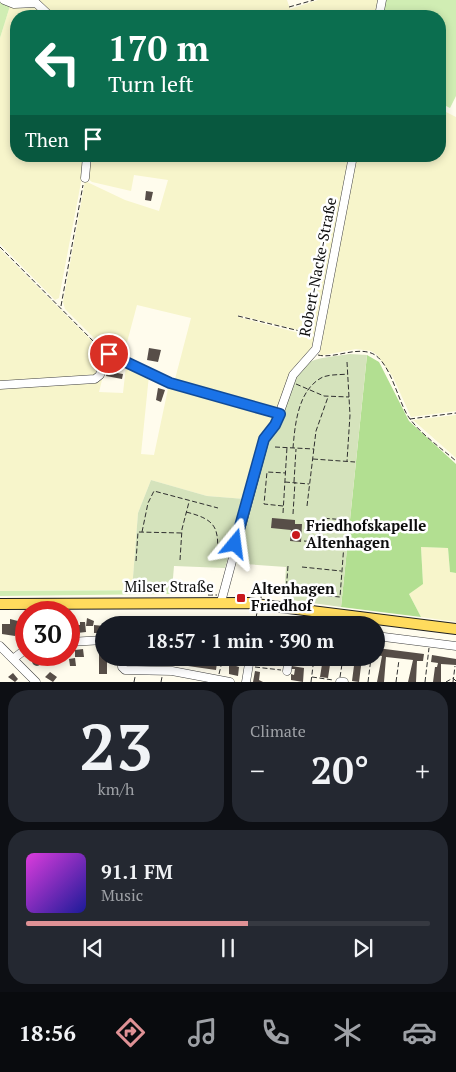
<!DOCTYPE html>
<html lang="en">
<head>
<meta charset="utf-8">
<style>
	:root { --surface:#171b24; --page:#242831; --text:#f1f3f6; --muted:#9ea1a6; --line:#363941; --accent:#df9195 }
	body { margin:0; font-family:"PT Serif",serif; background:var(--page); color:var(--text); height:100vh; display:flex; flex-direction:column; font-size:19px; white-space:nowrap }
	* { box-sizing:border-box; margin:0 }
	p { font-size:16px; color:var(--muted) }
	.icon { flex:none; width:28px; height:28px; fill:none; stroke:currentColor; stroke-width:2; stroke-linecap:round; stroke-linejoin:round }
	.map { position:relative; height:682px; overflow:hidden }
	.details { display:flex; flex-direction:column; gap:8px; padding:8px; background:#0d0f14; flex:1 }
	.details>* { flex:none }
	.banner { position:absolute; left:10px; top:10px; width:436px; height:152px; border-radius:20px; box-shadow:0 2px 8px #0003; background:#0b6e4f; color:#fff; overflow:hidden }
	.speed { position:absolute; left:15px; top:601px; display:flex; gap:10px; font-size:25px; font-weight:700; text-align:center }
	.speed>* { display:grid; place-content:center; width:65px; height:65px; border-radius:50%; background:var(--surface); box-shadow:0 2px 8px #0003; line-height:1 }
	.speed .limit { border:8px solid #d22; background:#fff; color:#111 }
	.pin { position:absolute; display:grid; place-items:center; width:42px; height:42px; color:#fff; margin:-21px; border:2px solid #fff; border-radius:50%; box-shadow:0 1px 5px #0007 }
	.me { position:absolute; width:55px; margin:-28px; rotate:16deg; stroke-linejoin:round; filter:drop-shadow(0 0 4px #0008) }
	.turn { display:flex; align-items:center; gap:18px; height:105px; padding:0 15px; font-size:22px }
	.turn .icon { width:65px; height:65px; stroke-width:2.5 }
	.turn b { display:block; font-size:35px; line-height:42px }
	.then { display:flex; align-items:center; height:48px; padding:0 15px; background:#0003; gap:10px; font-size:19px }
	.big { font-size:38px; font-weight:600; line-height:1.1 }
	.details .tile { flex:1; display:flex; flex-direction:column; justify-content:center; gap:8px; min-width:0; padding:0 18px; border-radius:20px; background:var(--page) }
	.details .dial { align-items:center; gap:0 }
	.dial b { font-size:65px; line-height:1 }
	.song { display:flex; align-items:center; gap:15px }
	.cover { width:60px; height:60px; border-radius:8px; background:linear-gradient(135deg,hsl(300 70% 55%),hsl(240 70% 35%)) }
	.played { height:5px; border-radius:2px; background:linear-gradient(90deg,var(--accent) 55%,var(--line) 55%) }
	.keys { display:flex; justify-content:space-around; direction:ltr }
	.heat { display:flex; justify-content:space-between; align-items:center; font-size:28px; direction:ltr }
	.details .tiles { flex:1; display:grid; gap:8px; grid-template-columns:1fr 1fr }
	.tile:last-child { grid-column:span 2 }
	.trip { position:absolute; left:95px; top:616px; width:290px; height:50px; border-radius:25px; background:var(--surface); box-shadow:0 2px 8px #0003; font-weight:600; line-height:50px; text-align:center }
	.tab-bar { display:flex; height:80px; justify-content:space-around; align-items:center; background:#090b0e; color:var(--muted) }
	.tab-bar .icon { width:35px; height:35px }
	.tab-bar .current { color:var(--accent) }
	.tab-bar b { font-size:22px; color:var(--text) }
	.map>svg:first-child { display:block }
</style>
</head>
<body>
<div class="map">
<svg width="456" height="682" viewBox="0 0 456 682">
	<rect width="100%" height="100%" fill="#fffced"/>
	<!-- farmland -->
	<path fill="#f7f5cb" d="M37,0H287L290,9L318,0H380L377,16H53Z
		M33,4L48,16H16V156H86L59,298L55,300L0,244V38L10,6Z
		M440,109L456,117V411L411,417L393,377L377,355L371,351L356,349L319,356L355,156H440Z
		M90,156H351L318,335L238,315V317L318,338L279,412L174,383L191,318L137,305L122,361L107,351L65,309L63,302L85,181L125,200L159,211L168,180L134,175L131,191L92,182L87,178Z
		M0,249L104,353L98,376L0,381Z
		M126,366L149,375L141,454L154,455L169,384L278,415L245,499L207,496L151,480L138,513L132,590L0,591V386L102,380L99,392L123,393Z
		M456,415V458L413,420Z
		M421,547L448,548L450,572L456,573V622L421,617L409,594L423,583Z"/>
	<!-- green -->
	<path fill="#d0edb3" d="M0,0L10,6L0,38Z
		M384,0H456V96L450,108L440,103V16H381Z
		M172,590L171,594L0,596V591Z"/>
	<!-- forest -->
	<path fill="#b2df91" d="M367,355L379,362L409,421L456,464V573L450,572L448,548L421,547L423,584L409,594L421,617L341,607Z"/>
	<!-- cemetery -->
	<path fill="#d5e3bc" d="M350,354L367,355L341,607L284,599L286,567L232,563C243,522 275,387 306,364C316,357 338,356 350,354Z
		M151,480L207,496L245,499L225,568L174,566L172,590H132L138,513Z"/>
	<!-- building -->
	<path fill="#574e48" d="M146,191L153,192L151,201L145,200Z
		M149,348L161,350L158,362L147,360Z
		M108,367L118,369L117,373L123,374L122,379L106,376Z
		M158,388L165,390L161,402L156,400Z
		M272,518L295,520V524H302L301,542L290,541L291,530L271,528Z
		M87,618L94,621L93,626H86Z
		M174,618H180L179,625H174Z
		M10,619L18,621L15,636L2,634V624H10Z
		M80,622H85L86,632L77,633V625H80Z
		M94,625L104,626V633H94Z
		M99,647H104V658H107V674H99Z
		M377,648L424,654L423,661H417L416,682H408L413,660L386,657L384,682H377L382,656L376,655Z
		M83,649L84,657H75V650Z
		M52,655H66V659L52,658Z
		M432,655L456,659V665L441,664V682H433L435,667H437L438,663L431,662Z
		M32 661a5 5 0 1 1 10 0a5 5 0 1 1-10 0Z
		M132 661a4 4 0 1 1 8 0a4 4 0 1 1-8 0Z
		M75,658L76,666H70L69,659Z
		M154,658H188V664H155Z
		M193,658L217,663L216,670L188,666L190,659Z
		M229,658H237L236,666L239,667L238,676L229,674Z
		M258,658H267L266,665L257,663Z
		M295,658H304L303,663L294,664Z
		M323,658H331L328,678L320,677Z
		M355,658H362L359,682L352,681Z
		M292,666L304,668L303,682L291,680V674L294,675L295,669H292Z
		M255,671L260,672L259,680L263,682H253Z
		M50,672L57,677L53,682L45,677Z
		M13,673L18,679L15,682L8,677Z"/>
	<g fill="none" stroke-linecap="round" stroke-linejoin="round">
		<!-- minor casing -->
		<g stroke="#404040" stroke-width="9">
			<path id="minor" d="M4,0L14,4L36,3L50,16
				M379,16L382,0
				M85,178L87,156
				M0,385L95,379L100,375L103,358L109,354L171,383L280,414
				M221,602L265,439L277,420L293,375L316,349L353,156
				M376,636L456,646
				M69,642L104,640
				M0,646L36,682
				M122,658V667L125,670L172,671L230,682
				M13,659L26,649
				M287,671L289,658
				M246,682L250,658
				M340,682H344"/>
		</g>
		<!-- major casing -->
		<g stroke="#1e1e1e" stroke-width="12">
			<path id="major" d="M0,604L248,603L456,629"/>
		</g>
		<!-- path -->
		<path stroke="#2f2f2f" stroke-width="1" stroke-dasharray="5 2.5" stroke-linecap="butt" d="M289,7L314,0
			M0,247L102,350
			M61,306L83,185
			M238,316L312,334
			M318,355C334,359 354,347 371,353C391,360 398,404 410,419C422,435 441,448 456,461
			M347,362L350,415L347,461
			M296,384L324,396L349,397
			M410,419L456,413
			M275,447L314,449
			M293,448C295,424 298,391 321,378C328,374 340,375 348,374
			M313,459L355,462
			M285,482L309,484
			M294,482L296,449
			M283,506L264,504L267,472L286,473
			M307,506L316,431L328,397
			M186,512C219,520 219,530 217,561
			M283,513L287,447
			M293,514L295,482
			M142,532L148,503L154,491L218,508
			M304,541L344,544H345L347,520L321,518L319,542
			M180,560L182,529L189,502
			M136,561L138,532L182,533
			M288,566L286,592L340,597L344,544
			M302,567L341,571
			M208,595H217
			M261,598L262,589
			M322,620L324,625
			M255,625L257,612
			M255,667L281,670
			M219,674L223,658
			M312,677L333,680
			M340,677L343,658
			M134,682L135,677
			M161,682L162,677
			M311,682L314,658
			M368,682L371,658
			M396,682L399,660
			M425,682L429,648
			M446,682L453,678L456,681
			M453,682L455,666"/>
		<!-- minor -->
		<use href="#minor" stroke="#fff" stroke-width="8"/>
		<!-- major -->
		<use href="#major" stroke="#ffdb5d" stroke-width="10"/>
	</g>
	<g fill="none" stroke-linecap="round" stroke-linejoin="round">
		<!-- route casing -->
		<g stroke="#114b97" stroke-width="12">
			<path id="route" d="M109,354L170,383L280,414L275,425L264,439L235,544"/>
		</g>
		<!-- route -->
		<use href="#route" stroke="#1a73e8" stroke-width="9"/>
	</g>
	<!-- markers -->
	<g fill="#c81a1e" stroke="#fff" stroke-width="2">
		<circle cx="296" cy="535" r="5"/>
		<rect x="236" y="593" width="10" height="10" rx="2.5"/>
	</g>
	<g text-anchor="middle" stroke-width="5" stroke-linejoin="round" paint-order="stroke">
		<!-- street labels -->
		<g font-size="15" fill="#0d0d0d" stroke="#fff">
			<text transform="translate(318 267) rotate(-79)" y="5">Robert-Nacke-Straße</text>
			<text x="169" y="592">Milser Straße</text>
		</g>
		<!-- poi labels -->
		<g font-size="15" font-weight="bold" fill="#0d0d0d" stroke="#fff" text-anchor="start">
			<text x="306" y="531">Friedhofskapelle<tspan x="306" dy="17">Altenhagen</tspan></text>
			<text x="251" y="594">Altenhagen<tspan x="251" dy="17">Friedhof</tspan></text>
		</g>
	</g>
</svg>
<div class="speed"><div class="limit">30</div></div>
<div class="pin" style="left:109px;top:354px;background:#d93025"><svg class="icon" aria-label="arrive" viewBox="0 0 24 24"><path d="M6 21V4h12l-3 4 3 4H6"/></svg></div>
<svg class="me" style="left:235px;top:544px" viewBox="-20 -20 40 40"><path d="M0-17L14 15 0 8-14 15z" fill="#1a73e8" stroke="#fff" stroke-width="4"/></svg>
<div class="trip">18:57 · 1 min · 390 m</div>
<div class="banner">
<div class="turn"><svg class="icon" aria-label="left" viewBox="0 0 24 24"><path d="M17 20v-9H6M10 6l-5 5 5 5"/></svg><div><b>170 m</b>Turn left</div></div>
<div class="then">Then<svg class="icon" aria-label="arrive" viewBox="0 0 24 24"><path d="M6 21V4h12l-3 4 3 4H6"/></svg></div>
</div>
</div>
<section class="details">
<div class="tiles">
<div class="tile dial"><b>23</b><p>km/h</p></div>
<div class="tile"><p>Climate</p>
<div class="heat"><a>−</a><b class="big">20°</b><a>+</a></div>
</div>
<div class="tile">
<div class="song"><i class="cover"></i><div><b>91.1 FM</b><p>Music</p></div></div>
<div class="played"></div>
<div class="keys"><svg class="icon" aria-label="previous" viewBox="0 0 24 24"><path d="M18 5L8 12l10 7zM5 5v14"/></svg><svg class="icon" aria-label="pause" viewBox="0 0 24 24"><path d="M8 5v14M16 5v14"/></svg><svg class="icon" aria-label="next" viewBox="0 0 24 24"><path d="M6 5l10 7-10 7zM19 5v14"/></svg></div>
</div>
</div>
</section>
<nav class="tab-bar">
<b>18:56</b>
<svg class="icon current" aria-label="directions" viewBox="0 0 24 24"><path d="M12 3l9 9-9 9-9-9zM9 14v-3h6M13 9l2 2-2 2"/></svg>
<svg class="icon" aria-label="music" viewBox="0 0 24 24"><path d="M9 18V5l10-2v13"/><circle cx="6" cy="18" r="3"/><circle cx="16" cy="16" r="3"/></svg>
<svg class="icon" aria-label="phone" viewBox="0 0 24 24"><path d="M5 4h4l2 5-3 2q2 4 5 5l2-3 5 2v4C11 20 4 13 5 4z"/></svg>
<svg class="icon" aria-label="climate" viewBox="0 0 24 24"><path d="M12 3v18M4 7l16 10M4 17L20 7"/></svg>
<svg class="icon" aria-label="car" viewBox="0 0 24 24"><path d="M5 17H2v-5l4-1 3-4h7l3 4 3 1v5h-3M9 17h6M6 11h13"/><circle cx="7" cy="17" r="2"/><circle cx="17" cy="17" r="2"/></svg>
</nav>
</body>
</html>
